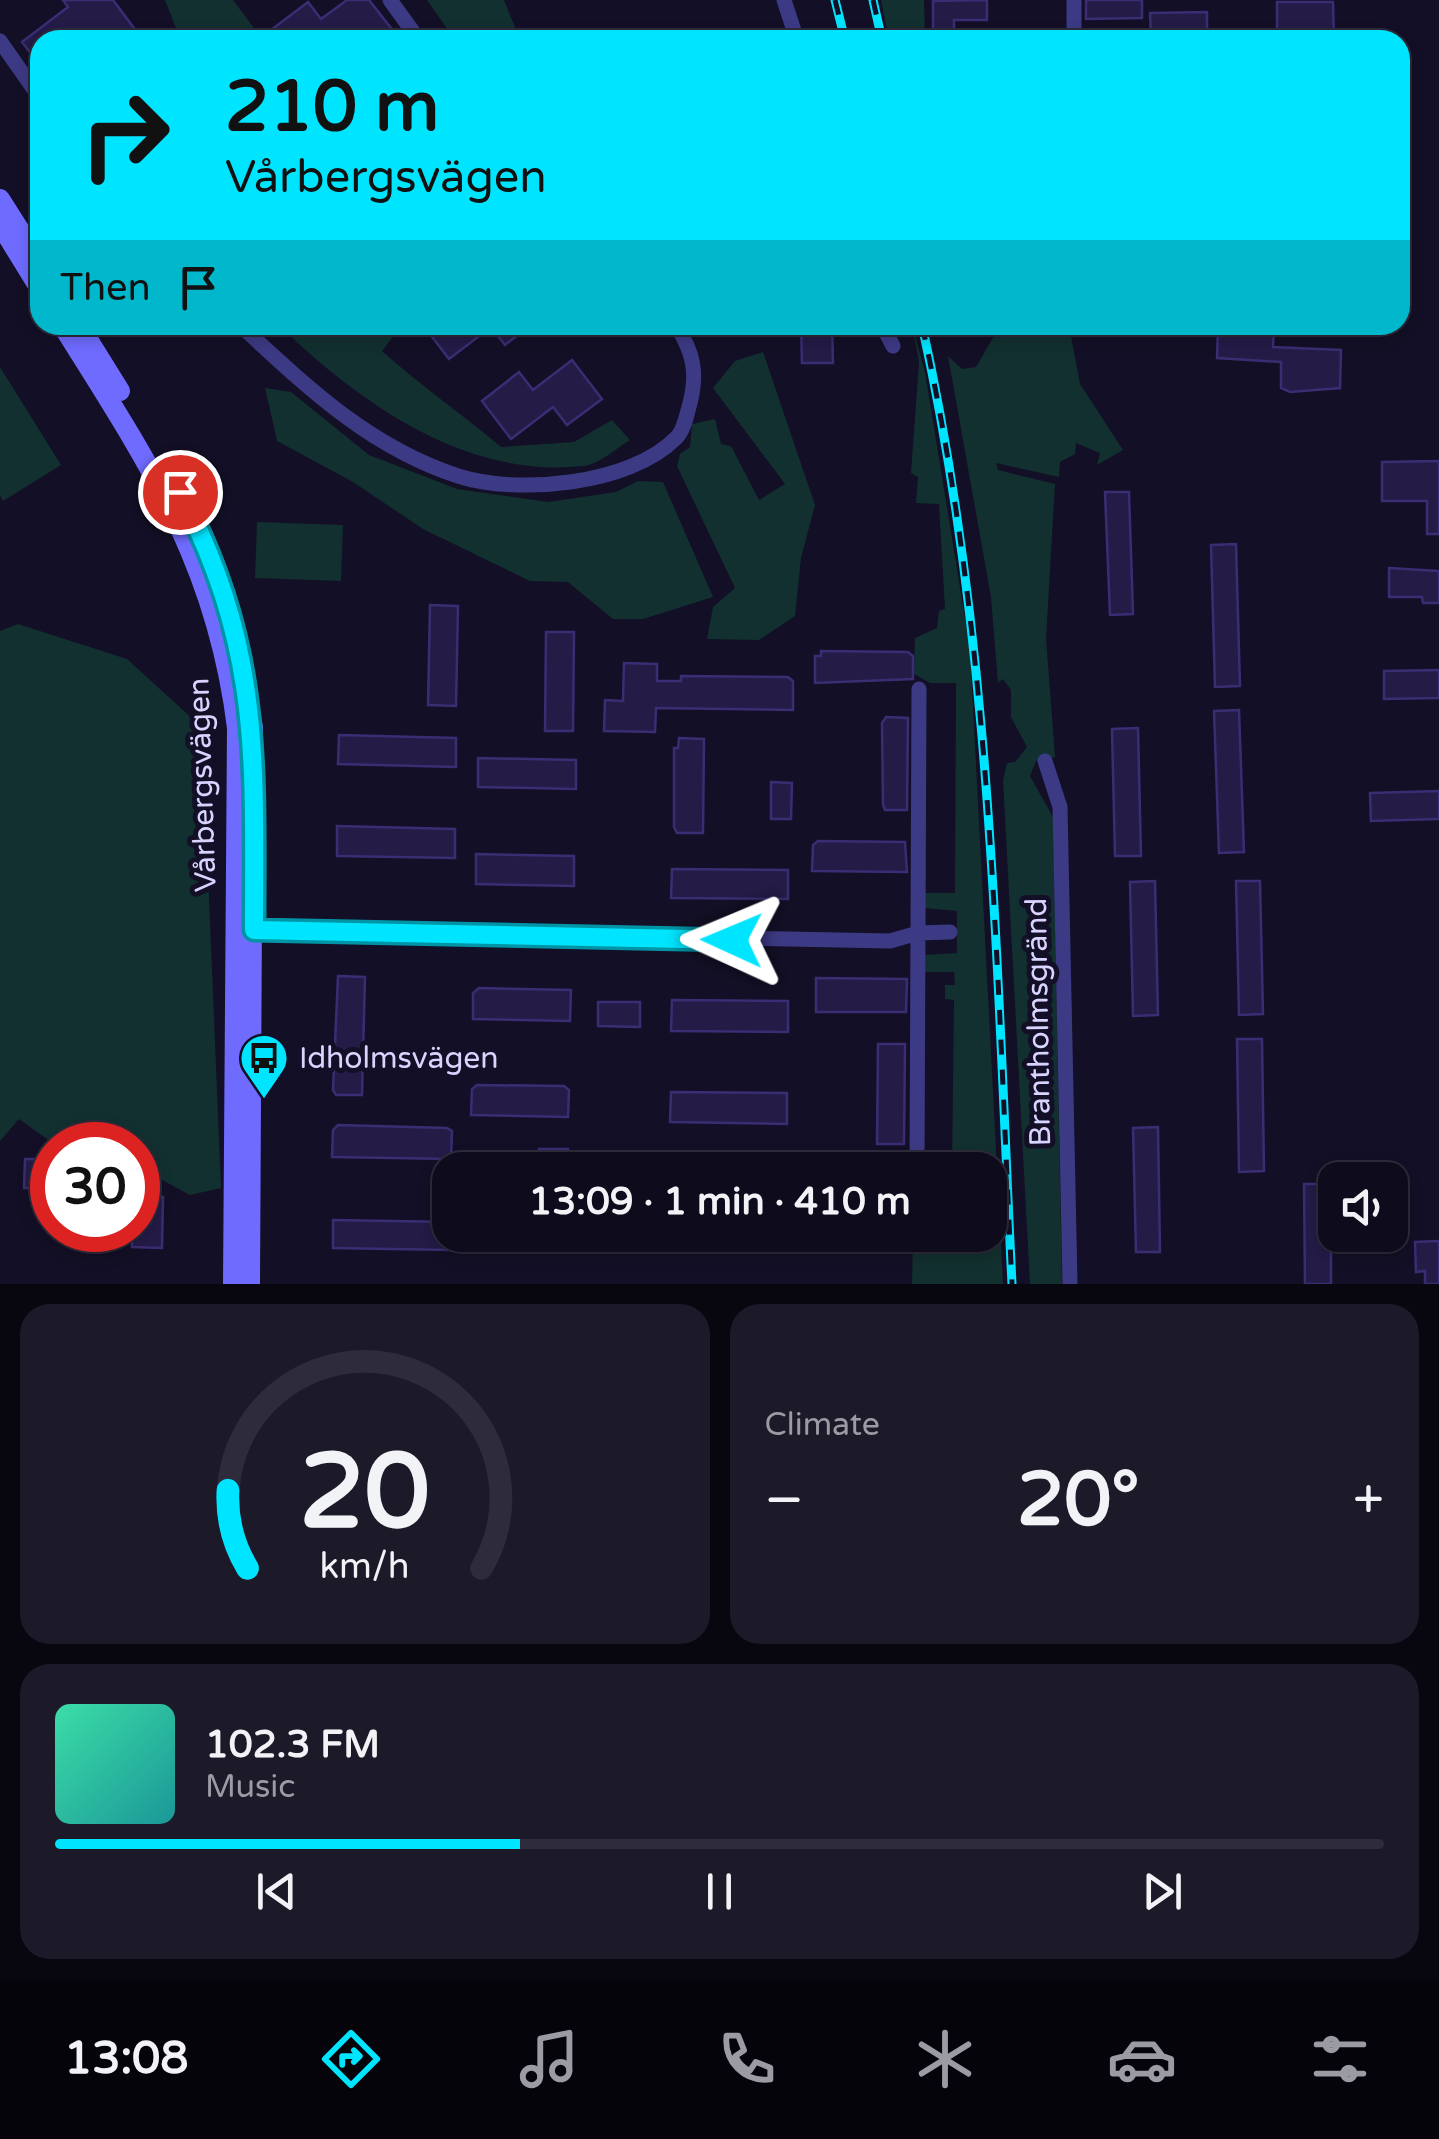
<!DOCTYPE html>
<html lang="en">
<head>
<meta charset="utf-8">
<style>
	:root { --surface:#0e0b1c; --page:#1c1929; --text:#f1f3f6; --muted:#9b9ba3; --line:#2e2b3b; --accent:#00e5ff }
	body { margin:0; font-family:"Varela Round",sans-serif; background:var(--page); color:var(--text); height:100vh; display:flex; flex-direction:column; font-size:38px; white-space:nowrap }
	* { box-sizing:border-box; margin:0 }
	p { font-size:32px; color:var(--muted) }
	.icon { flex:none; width:55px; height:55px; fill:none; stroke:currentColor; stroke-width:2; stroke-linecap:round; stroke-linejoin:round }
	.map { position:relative; height:1284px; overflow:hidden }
	.drawer { display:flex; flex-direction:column; gap:20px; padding:20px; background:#08060f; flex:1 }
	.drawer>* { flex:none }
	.top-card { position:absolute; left:30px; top:30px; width:1380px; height:305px; border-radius:30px; box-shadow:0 5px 15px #0003,0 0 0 2px var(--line); background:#00e5ff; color:#111; overflow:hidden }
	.buttons { position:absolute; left:1318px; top:1162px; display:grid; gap:20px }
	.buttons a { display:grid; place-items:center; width:90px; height:90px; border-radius:20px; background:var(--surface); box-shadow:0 5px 15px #0003,0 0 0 2px var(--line); font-size:50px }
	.speed { position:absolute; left:30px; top:1122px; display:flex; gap:20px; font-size:50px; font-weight:700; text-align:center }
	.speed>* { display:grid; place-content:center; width:130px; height:130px; border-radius:50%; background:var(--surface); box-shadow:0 5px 15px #0003,0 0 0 2px var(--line); line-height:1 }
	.speed .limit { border:15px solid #d22; background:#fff; color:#111 }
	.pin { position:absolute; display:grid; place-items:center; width:85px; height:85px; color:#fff; margin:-42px; border:5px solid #fff; border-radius:50%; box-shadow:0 2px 10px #0007 }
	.me { position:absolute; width:110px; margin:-55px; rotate:271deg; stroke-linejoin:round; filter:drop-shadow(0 0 8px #0008) }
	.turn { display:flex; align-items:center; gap:35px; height:210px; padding:0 30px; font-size:45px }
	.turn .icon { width:130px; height:130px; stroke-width:2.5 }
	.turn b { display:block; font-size:70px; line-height:85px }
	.then { display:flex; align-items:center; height:95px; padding:0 30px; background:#0003; gap:20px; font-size:38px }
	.big { font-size:75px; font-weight:700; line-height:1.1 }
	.drawer .card { flex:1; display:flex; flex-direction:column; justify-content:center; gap:15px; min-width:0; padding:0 35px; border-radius:30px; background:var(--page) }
	.drawer .dial { align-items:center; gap:0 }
	.dial svg { height:260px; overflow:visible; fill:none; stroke:var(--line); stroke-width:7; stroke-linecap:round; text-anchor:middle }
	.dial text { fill:var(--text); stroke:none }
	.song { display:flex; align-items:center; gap:30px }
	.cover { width:120px; height:120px; border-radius:15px; background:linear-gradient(135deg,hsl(160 70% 55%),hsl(180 70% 35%)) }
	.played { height:10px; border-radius:5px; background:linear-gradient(90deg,var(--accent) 35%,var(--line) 35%) }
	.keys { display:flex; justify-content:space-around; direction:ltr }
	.heat { display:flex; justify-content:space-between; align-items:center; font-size:55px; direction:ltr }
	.drawer .tiles { flex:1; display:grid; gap:20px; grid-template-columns:1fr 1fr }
	.card:last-child { grid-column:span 2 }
	.trip { position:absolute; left:432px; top:1152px; width:575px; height:100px; border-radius:30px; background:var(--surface); box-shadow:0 5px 15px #0003,0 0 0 2px var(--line); font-weight:700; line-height:100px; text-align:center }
	.tabs { display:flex; height:160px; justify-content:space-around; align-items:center; background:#06040b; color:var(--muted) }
	.tabs .icon { width:70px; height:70px }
	.tabs .current { color:var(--accent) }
	.tabs b { font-size:45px; color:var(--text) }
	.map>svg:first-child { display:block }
</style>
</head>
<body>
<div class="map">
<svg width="1439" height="1284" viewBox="0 0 1439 1284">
	<rect width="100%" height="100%" fill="#130f26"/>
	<!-- green -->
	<path fill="#12302f" d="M165,0H233L263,40H175L176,28Z
		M427,0H504L520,40H455Z
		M881,0H924L925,40H889Z
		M279,325H402L382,351C421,386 461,413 501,447L574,442L612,420L630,440C617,448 598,465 583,466C466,479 359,403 279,325Z
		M912,325L925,372L970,649L1003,1284H912L913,1235H990V1170H952L954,1000L945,999V985H955L954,972H923V955L957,953V911L923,908V893H955L956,683H930L914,674L915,638L937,628L939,611L945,609L939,504L916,503L918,477L911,473L919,362Z
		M995,325H1069L1080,384L1123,450L1097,465L1100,453L1076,443L1075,454L1060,462L1059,477L996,463L998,470L1055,484L1046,638L1055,757L1036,761L1030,776L1053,817L1062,1284H1030L1003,780L1007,763L1015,762L1027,747L1011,717V690L1003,679L998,683L991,597L948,356L962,369L976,367L994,336Z
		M763,352L815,505L801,558L795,616L759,640L707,639L713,607L735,588L677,466L680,454L690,447L692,424L715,419L721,444L731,446L759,500L785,484L713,388L735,361Z
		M0,367L61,465L3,501L0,495Z
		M265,388L291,392L369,455L457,489L548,502L616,492L638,481L663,482L713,597L643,619H613L568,582L530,581L423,529L353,482L277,441Z
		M257,522L343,525L341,581L255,578Z
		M18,624L127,659L195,721L204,776L221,1188L190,1195L138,1167V1145L54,1144L19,1119L0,1141V631Z"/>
	<!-- building -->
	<path fill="#241b47" stroke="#3b2d73" stroke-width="2.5" d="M63,0H113L143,40H40V65L22,42L68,7Z
		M347,0H369L391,28L375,40H278L271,30L308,2L321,19Z
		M987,0V20H954V40H933V1Z
		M1086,0H1142V18L1086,19Z
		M1277,2H1333L1334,38L1277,39Z
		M1207,12V40H1151L1150,13Z
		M423,325H531L505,345L491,327L449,359Z
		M801,325H832L833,363H802Z
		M1218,325H1274L1273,347L1341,350L1340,388L1290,392L1281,388V362L1217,358Z
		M572,360L602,399L567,425L553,407L511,439L482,401L519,372L533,390Z
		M1439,461V534H1427V501H1382V462Z
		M1105,492H1129L1133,614L1110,615Z
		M1236,544L1240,686L1215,687L1211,545Z
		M1389,568L1439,571V603H1423L1422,597H1389Z
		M430,605L458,606L456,706L428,705Z
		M546,632H574L573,731H545Z
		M821,651L908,652L913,656V679L815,683V656H821Z
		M624,663L657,664V681H681V676L788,677L793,681V710L656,708L655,732L604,731L605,700L623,701Z
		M1439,670V698L1384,699V671Z
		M1239,710L1244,852L1219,853L1214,711Z
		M886,717L908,718L907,810H885L883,805L882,723Z
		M1138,728L1141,856H1115L1112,729Z
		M339,735L456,738V767L338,764Z
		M679,738L704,739L703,833H677L674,827V748H678Z
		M478,758L576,760V789L478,787Z
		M771,782L792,783L791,819H771Z
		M1439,791V819L1371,821L1370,793Z
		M337,826L455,829V858L337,856Z
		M818,841L905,842L907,872L812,871L813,845Z
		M476,854L574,856V886L476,884Z
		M672,869L788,870V899L671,898Z
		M1155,881L1158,1015L1133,1016L1130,882Z
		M1236,881H1260L1263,1014L1239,1015Z
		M338,976L365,977L362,1095H336L333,1090Z
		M816,978L907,979L906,1012H816Z
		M479,988L571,990L570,1021L473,1019V993Z
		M672,1000L788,1001V1032L671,1031Z
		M598,1002H640V1027L598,1026Z
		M1237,1039H1262L1264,1171L1239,1172Z
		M878,1044H905L904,1144H877Z
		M477,1085L564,1086L569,1090L568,1117L471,1115L472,1089Z
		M671,1092L787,1093V1124L670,1122Z
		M338,1125L447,1128L452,1131L451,1159L332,1157L333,1130Z
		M1158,1127L1160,1252H1136L1133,1128Z
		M539,1149H568V1170H539Z
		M25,1159H52V1188H24Z
		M1304,1184H1331V1284H1305Z
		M138,1186L163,1197L162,1248L132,1247V1230H138Z
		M333,1220L450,1222L451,1250L333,1248Z
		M1439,1241V1284H1425V1271L1416,1272L1415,1242Z"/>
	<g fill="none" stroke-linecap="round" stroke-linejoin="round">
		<!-- street -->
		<path stroke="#3d3a85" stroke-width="15" d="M390,0L419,40
			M784,0L797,40
			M1074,40V0
			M0,41L40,98
			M240,325C307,387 369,447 458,476C517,495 630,485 676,438C684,431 687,414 690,403C698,372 693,352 676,325
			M882,325L893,346
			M1045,761L1060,807L1070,1284
			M245,929L890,941L918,933L950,932
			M917,1170L919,689"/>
		<!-- secondary -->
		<path stroke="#6f6bff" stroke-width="20" d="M0,199L40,262
			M0,224L40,289
			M62,325C148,462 217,563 237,728L233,1284
			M79,325L120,391
			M198,530L228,602L253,727L250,1284"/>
		<!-- rail casing -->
		<g stroke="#00e5ff" stroke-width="9">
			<path id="rail" d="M835,0L845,40
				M873,0L882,40
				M922,325C992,640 996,963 1012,1284"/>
		</g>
		<!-- rail -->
		<use href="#rail" stroke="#130f26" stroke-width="5" stroke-dasharray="15" stroke-linecap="butt"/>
	</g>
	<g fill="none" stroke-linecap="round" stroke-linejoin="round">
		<!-- route casing -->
		<g stroke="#0095a6" stroke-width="25">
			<path id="route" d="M180,492C262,650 254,759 254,930L732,940"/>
		</g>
		<!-- route -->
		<use href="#route" stroke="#00e5ff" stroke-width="18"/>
	</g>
	<!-- icons -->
	<defs>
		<g id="bus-pin" transform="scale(2.5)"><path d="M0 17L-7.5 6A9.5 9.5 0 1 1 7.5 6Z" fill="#00e5ff" stroke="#130f26"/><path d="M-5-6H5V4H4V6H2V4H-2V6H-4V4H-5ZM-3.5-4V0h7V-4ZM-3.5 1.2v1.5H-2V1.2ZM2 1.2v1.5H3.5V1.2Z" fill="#111"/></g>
	</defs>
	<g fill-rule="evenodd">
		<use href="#bus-pin" x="264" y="1058"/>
	</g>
	<g text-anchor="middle" stroke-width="10" stroke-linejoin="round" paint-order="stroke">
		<!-- street labels -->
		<g font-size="30" fill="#d9d4ff" stroke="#130f26">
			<text transform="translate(202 785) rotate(-92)" y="10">Vårbergsvägen</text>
			<text transform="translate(1038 1022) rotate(-91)" y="10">Brantholmsgränd</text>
		</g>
		<!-- poi labels -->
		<g font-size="30" fill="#d9d4ff" stroke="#130f26" text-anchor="start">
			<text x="299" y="1068">Idholmsvägen</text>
		</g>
	</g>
</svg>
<div class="buttons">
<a><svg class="icon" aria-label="sound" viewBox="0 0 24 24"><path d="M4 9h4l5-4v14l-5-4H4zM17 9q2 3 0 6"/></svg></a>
</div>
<div class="speed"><div class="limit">30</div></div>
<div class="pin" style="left:180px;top:492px;background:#d93025"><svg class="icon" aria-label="arrive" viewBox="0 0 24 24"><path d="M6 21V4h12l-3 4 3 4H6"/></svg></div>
<svg class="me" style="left:732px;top:940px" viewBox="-20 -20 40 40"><path d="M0-17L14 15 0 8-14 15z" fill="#00e5ff" stroke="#fff" stroke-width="4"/></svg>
<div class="trip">13:09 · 1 min · 410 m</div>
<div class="top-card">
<div class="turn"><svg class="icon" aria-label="right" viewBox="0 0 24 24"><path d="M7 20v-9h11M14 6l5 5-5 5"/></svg><div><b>210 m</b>Vårbergsvägen</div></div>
<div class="then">Then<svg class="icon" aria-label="arrive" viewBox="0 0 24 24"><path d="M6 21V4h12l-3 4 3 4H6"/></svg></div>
</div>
</div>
<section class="drawer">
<div class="tiles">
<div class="card dial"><svg viewBox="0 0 100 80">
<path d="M14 69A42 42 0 1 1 86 69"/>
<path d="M14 69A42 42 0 0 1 8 45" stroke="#00e5ff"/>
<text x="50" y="56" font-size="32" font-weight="700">20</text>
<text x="50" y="72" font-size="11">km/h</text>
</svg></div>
<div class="card"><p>Climate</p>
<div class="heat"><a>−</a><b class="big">20°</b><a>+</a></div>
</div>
<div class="card">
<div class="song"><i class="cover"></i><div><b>102.3 FM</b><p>Music</p></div></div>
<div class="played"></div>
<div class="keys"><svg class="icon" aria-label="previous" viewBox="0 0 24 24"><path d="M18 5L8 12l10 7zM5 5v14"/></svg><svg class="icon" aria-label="pause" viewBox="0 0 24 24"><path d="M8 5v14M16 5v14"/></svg><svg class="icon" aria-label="next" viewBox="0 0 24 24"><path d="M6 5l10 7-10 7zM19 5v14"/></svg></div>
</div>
</div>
</section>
<nav class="tabs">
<b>13:08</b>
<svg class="icon current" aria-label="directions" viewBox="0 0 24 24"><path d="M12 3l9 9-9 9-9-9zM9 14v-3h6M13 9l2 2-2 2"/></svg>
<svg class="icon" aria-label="music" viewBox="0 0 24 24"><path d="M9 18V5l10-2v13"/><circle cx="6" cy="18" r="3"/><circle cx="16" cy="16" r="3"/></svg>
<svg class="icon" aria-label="phone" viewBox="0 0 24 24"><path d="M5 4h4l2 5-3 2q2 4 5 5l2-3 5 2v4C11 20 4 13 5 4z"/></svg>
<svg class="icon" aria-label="climate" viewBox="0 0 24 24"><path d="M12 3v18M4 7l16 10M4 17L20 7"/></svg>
<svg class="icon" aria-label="car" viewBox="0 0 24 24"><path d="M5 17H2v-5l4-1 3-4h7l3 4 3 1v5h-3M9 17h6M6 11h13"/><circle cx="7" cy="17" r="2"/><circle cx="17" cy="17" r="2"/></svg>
<svg class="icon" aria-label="filters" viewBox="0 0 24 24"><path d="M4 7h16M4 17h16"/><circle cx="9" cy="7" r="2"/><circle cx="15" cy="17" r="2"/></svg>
</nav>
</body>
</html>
